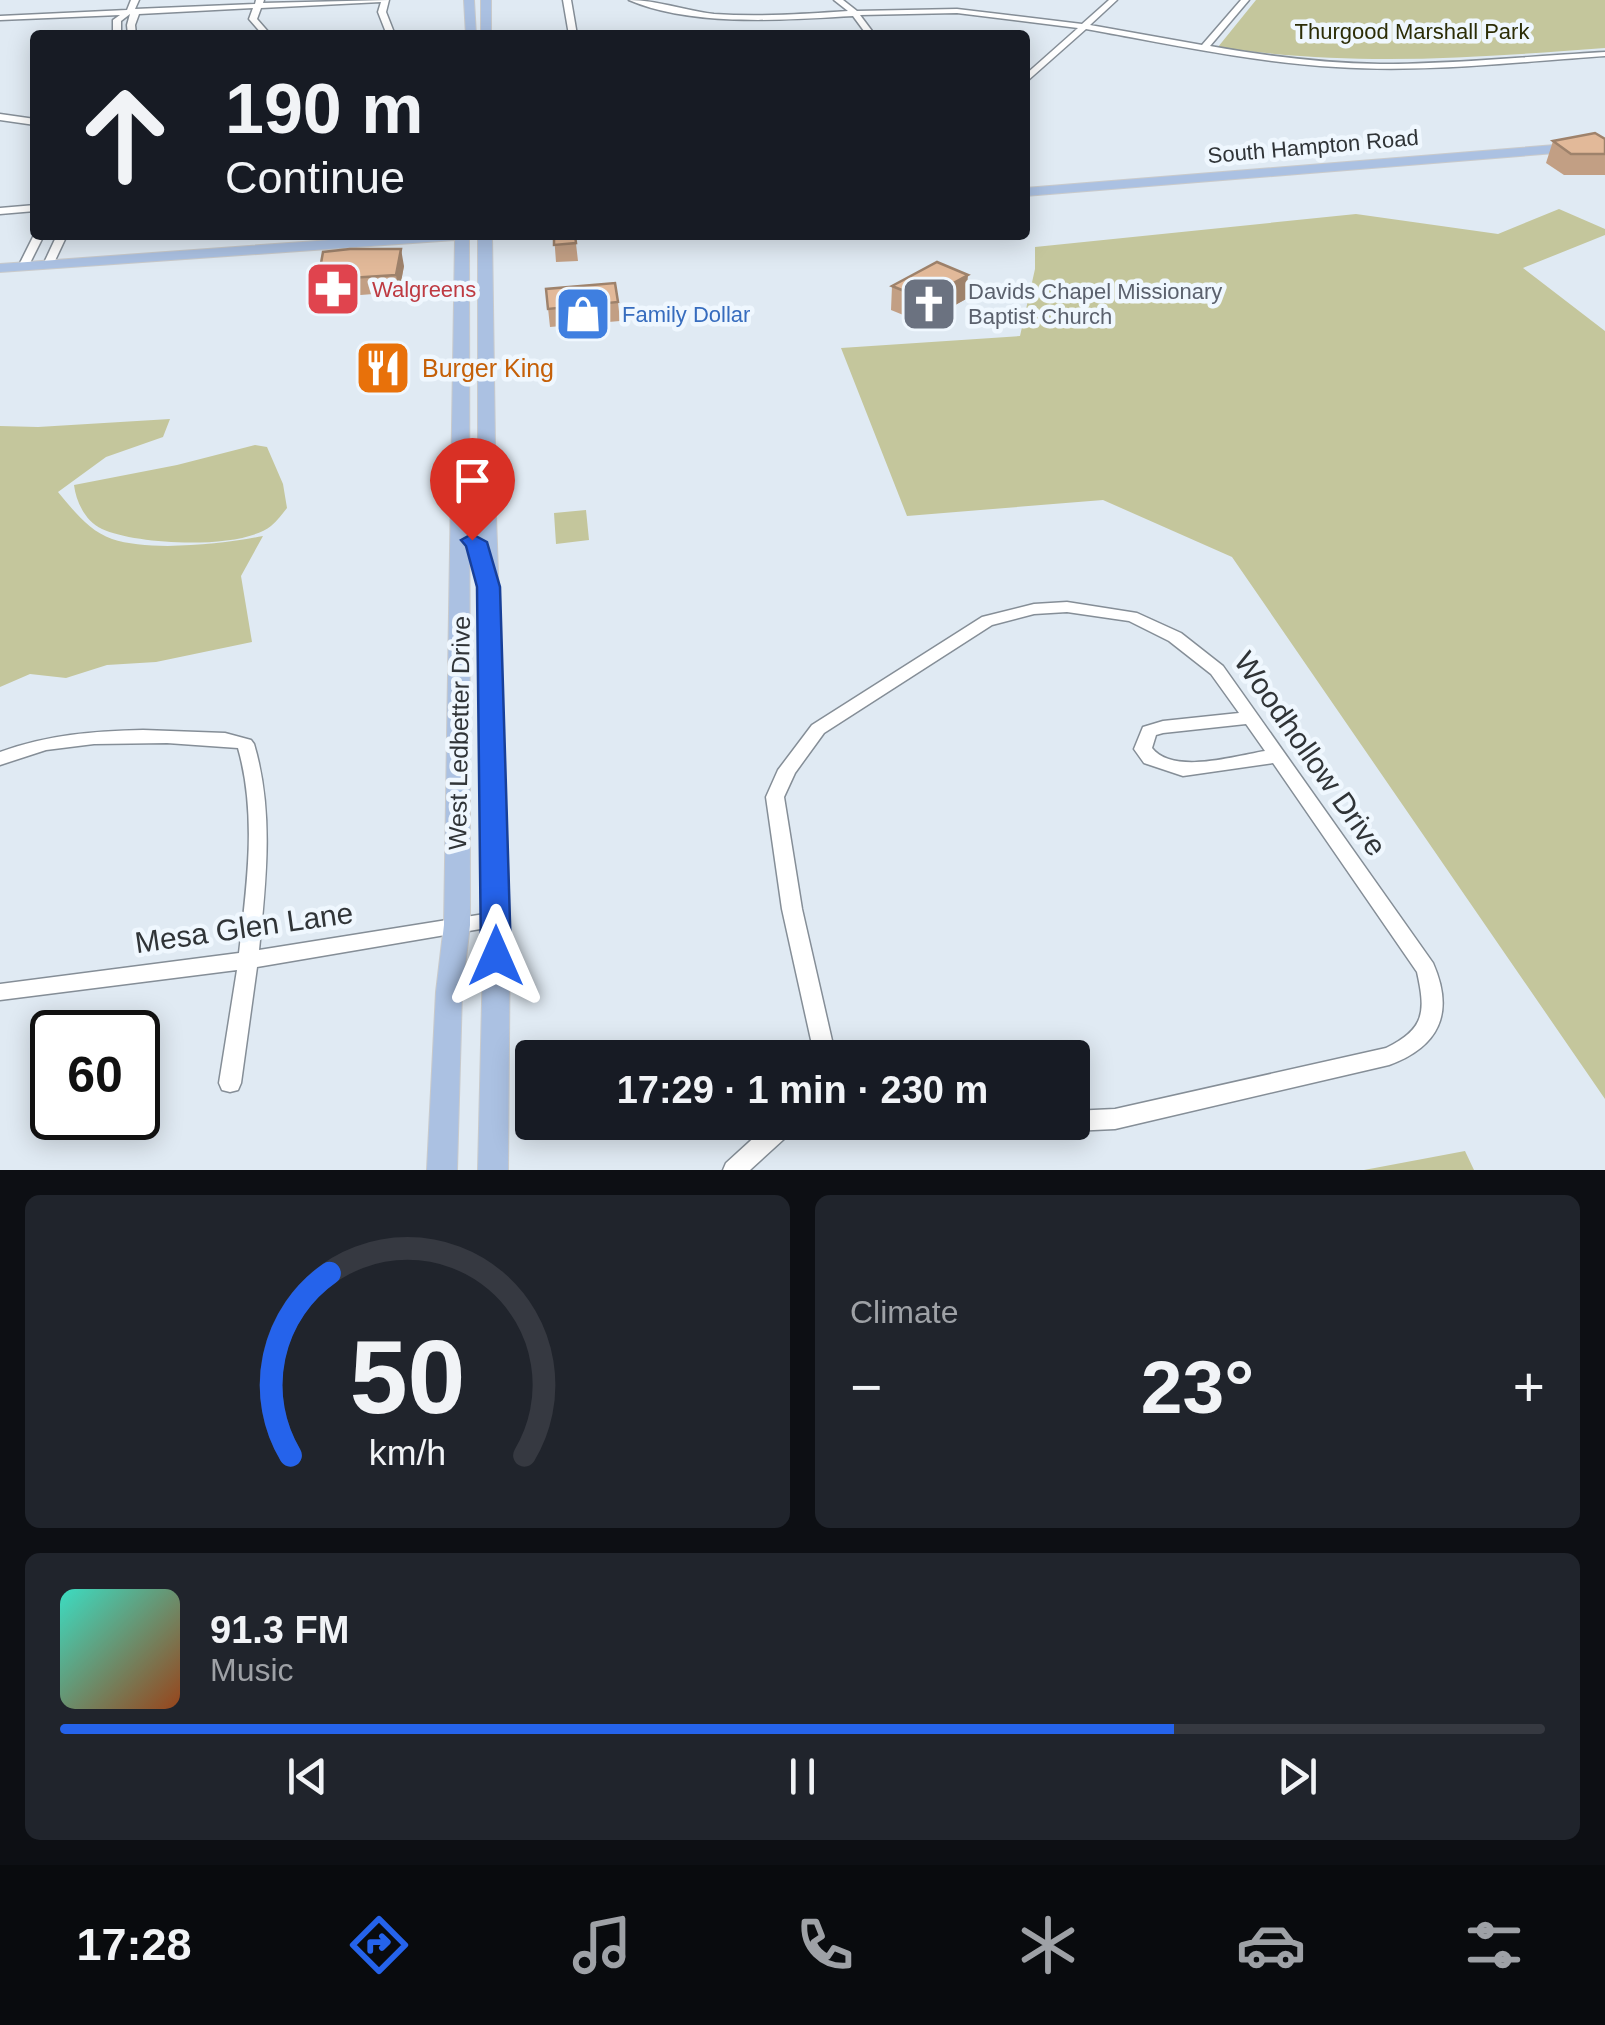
<!DOCTYPE html>
<html lang="en">
<head>
<meta charset="utf-8">
<style>
	:root { --surface:#171b24; --page:#20242c; --text:#f1f3f6; --muted:#9ea1a6; --line:#363941; --accent:#2563eb }
	body { margin:0; font-family:Arial,sans-serif; background:var(--page); color:var(--text); height:100vh; display:flex; flex-direction:column; font-size:38px; white-space:nowrap }
	* { box-sizing:border-box; margin:0 }
	p { font-size:32px; color:var(--muted) }
	.icon { flex:none; width:55px; height:55px; fill:none; stroke:currentColor; stroke-width:2; stroke-linecap:round; stroke-linejoin:round }
	.map { position:relative; height:1170px; overflow:hidden }
	.panel { display:flex; flex-direction:column; gap:25px; padding:25px; background:#0d0f14; flex:1 }
	.panel>* { flex:none }
	.banner { position:absolute; left:30px; top:30px; width:1000px; height:210px; border-radius:10px; box-shadow:0 5px 25px #0003; background:#171b24; color:var(--text); overflow:hidden }
	.speed { position:absolute; left:30px; top:1010px; display:flex; gap:20px; font-size:50px; font-weight:700; text-align:center }
	.speed>* { display:grid; place-content:center; width:130px; height:130px; border-radius:50%; background:var(--surface); box-shadow:0 5px 25px #0003; line-height:1 }
	.speed .limit { border:5px solid #111; border-radius:15px; background:#fff; color:#111 }
	.pin { position:absolute; display:grid; place-items:center; width:85px; height:85px; color:#fff; margin:-102px -42px; border-radius:50% 50% 50% 0; rotate:-45deg; box-shadow:0 0 10px #0007 }
	.pin .icon { rotate:45deg }
	.me { position:absolute; width:110px; margin:-55px; rotate:0deg; stroke-linejoin:round; filter:drop-shadow(0 0 8px #0008) }
	.turn { display:flex; align-items:center; gap:35px; height:210px; padding:0 30px; font-size:45px }
	.turn .icon { width:130px; height:130px; stroke-width:2.5 }
	.turn b { display:block; font-size:70px; line-height:85px }
	.big { font-size:75px; font-weight:800; line-height:1.1 }
	.panel .card { flex:1; display:flex; flex-direction:column; justify-content:center; gap:15px; min-width:0; padding:0 35px; border-radius:15px; background:var(--page) }
	.panel .dial { align-items:center; gap:0 }
	.dial svg { height:260px; overflow:visible; fill:none; stroke:var(--line); stroke-width:7; stroke-linecap:round; text-anchor:middle }
	.dial text { fill:var(--text); stroke:none }
	.song { display:flex; align-items:center; gap:30px }
	.cover { width:120px; height:120px; border-radius:15px; background:linear-gradient(135deg,hsl(170 70% 55%),hsl(20 70% 35%)) }
	.played { height:10px; border-radius:5px; background:linear-gradient(90deg,var(--accent) 75%,var(--line) 75%) }
	.keys { display:flex; justify-content:space-around; direction:ltr }
	.heat { display:flex; justify-content:space-between; align-items:center; font-size:55px; direction:ltr }
	.panel .tiles { flex:1; display:grid; gap:25px; grid-template-columns:1fr 1fr }
	.card:last-child { grid-column:span 2 }
	.trip { position:absolute; left:515px; top:1040px; width:575px; height:100px; border-radius:10px; background:var(--surface); box-shadow:0 5px 25px #0003; font-weight:800; line-height:100px; text-align:center }
	.menu { display:flex; height:160px; justify-content:space-around; align-items:center; background:#090b0e; color:var(--muted) }
	.menu .icon { width:70px; height:70px }
	.menu .current { color:var(--accent) }
	.menu b { font-size:45px; color:var(--text) }
	.map>svg:first-child { display:block }
</style>
</head>
<body>
<div class="map">
<svg width="1605" height="1170" viewBox="0 0 1605 1170">
	<rect width="100%" height="100%" fill="#e0eaf3"/>
	<!-- green -->
	<path fill="#c4c69c" d="M1256,0H1605V48C1471,58 1353,67 1218,47Z
		M1559,209L1605,229V235L1523,268L1605,331V1099L1232,557L1103,500L907,516L841,348L1020,336L1035,269V247L1356,214L1498,234Z
		M170,419L163,437L106,457L58,492C73,510 89,531 112,539C151,552 223,544 263,536L241,576L252,642L156,662L107,665L66,678L30,674L0,687V426L38,427Z
		M255,445L267,447L283,484L287,508C282,514 277,521 271,526C241,550 137,545 102,529C86,522 76,502 74,485L177,465Z
		M586,510L589,540L556,544L554,513Z
		M1465,1151L1474,1170H1364Z"/>
	<g fill="none" stroke-linecap="round" stroke-linejoin="round">
		<!-- minor casing -->
		<g stroke="#858e97" stroke-width="3">
			<path id="minor" d="M131,0H139L135,9L255,4L256,0H264L263,3L389,0L386,12L395,35H387L378,12L381,2L261,8L257,19L271,35H263L249,19L253,8L139,14L135,25L136,35H128L127,25L130,14L121,21V35H113V20L120,15L0,20V16L127,10Z
				M563,0H571L577,35H569Z
				M629,0C658,0 686,11 714,14C759,17 804,14 848,11L834,0H843L857,11L957,9L1082,24L1109,0H1117L1090,25L1202,45L1241,0H1249L1210,46C1266,56 1323,63 1380,64C1455,64 1530,56 1605,52V56C1516,62 1426,73 1336,67C1252,62 1169,44 1086,29L1025,83V75L1078,28L957,13L860,15L875,35H867L853,16C785,20 692,27 629,0Z
				M0,114L35,119V125L0,120Z
				M35,205V211L0,214V208Z
				M35,233L44,235L27,269H19L18,267Z
				M57,235H67L52,267H44L43,265Z
				M1067,602L1137,613L1181,633L1223,666L1433,963C1455,1013 1439,1047 1389,1065L1115,1129L1072,1131L1064,1128L1062,1122H1072V1111L1115,1109L1386,1048C1425,1029 1426,1012 1417,972L1273,763L1183,776L1144,763L1134,749L1143,727L1163,721L1239,713L1211,674L1169,641L1129,621L1067,612L1034,614L992,625L824,733L795,773L784,797L802,909L836,1058H815L782,909L766,797L778,770L812,725L982,617L1034,604ZM1246,724L1265,751C1235,756 1173,775 1152,748L1156,735L1163,733Z
				M143,730L225,733L251,740L254,744C274,811 266,881 259,950L497,912L504,915L507,920L504,925L257,967L241,1083L238,1090L230,1092L222,1090L219,1083L237,970L0,1000V984L239,953C247,885 257,814 238,748L167,743L94,744L46,750L0,765V752C47,735 93,731 143,730Z
				M771,1122H798L795,1129L750,1170H723L726,1163Z"/>
		</g>
		<!-- major casing -->
		<g stroke="#c9cacb" stroke-width="2">
			<path id="major" d="M464,0H474L476,35H466Z
				M481,0H491V35H481Z
				M1605,141V149L1025,196V188Z
				M400,235H469L470,925L462,992L457,1170H427L436,992L444,925L455,240L0,272V264Z
				M478,235H492L496,516L510,920L508,1170H478L484,920L478,516Z"/>
		</g>
		<!-- minor -->
		<use href="#minor" fill="#fff" fill-rule="evenodd"/>
		<!-- major -->
		<use href="#major" fill="#abc1e2" fill-rule="evenodd"/>
	</g>
	<!-- wall -->
	<path fill="#c29f84" d="M1605,139V175H1564L1546,163L1553,141Z
		M554,235H575L578,261L556,262Z
		M404,266L399,292L322,298L318,280Z
		M892,286L966,299L923,323L891,310Z
		M546,289L618,302L620,321L550,327Z"/>
	<!-- shaded-wall -->
	<path fill="#9e826b" d="M401,249L404,266L399,292L396,275Z
		M968,275L966,299L923,323L924,299Z"/>
	<!-- building -->
	<path fill="#e2b999" stroke="#9e826b" stroke-width="2.5" d="M1595,133L1605,139V154H1571L1553,141Z
		M554,235H575L576,243L554,245Z
		M350,249H401L396,275L318,280L323,252Z
		M937,262L968,275L924,299L892,286Z
		M615,283L618,302L548,309L546,289Z"/>
	<!-- route -->
	<path fill="#2563eb" stroke="#184099" stroke-width="2.5" d="M472,534L487,542L500,587L511,956L507,965L496,969L486,965L481,956L477,587L466,546L461,540Z"/>
	<!-- icons -->
	<defs>
		<g id="pharmacy-square" transform="scale(2.875)"><rect x="-9" y="-9" width="18" height="18" rx="4" fill="#e0444e" stroke="#eff7fe"/><path d="M-2-6h4v4h4v4h-4v4h-4v-4h-4v-4h4Z" fill="#fff"/></g>
		<g id="church-square" transform="scale(2.875)"><rect x="-9" y="-9" width="18" height="18" rx="4" fill="#6b7280" stroke="#eff7fe"/><path d="M-1.2-6h2.4v3.5h3.3v2.4h-3.3V6h-2.4V-.1h-3.3v-2.4h3.3Z" fill="#fff"/></g>
		<g id="shop-square" transform="scale(2.875)"><rect x="-9" y="-9" width="18" height="18" rx="4" fill="#3f7fe0" stroke="#eff7fe"/><path d="M-5-2.5h2.3a2.7 3.5 0 0 1 5.4 0H5L5.5 6h-11ZM-1.5-2.5h3a1.5 2.3 0 0 0-3 0Z" fill="#fff"/></g>
		<g id="restaurant-square" transform="scale(2.875)"><rect x="-9" y="-9" width="18" height="18" rx="4" fill="#e8710a" stroke="#eff7fe"/><path d="M-5-6h1v4h1v-4h1v4h1v-4h1v5L-1.5 .5V6h-2V.5L-5-1ZM5-6V6H3V1.5H1.5Q1.5-4 5-6Z" fill="#fff"/></g>
	</defs>
	<g fill-rule="evenodd">
		<use href="#pharmacy-square" x="333" y="289"/>
		<use href="#church-square" x="929" y="304"/>
		<use href="#shop-square" x="583" y="314"/>
		<use href="#restaurant-square" x="383" y="368"/>
	</g>
	<g text-anchor="middle" stroke-width="9" stroke-linejoin="round" paint-order="stroke">
		<!-- far-park labels -->
		<g font-size="22" fill="#2c2d06" stroke="#eff7fe">
			<text x="1412" y="39">Thurgood Marshall Park</text>
		</g>
		<!-- far-street labels -->
		<g font-size="22" fill="#303437" stroke="#eff7fe">
			<text transform="translate(1313 146) rotate(-5)" y="8">South Hampton Road</text>
		</g>
		<!-- far-health labels -->
		<g font-size="22" fill="#be3a42" stroke="#eff7fe" text-anchor="start">
			<text x="372" y="297">Walgreens</text>
		</g>
		<!-- far-worship labels -->
		<g font-size="22" fill="#5b616d" stroke="#eff7fe" text-anchor="start">
			<text x="968" y="299">Davids Chapel Missionary<tspan x="968" dy="25">Baptist Church</tspan></text>
		</g>
		<!-- far-shop labels -->
		<g font-size="22" fill="#366cbe" stroke="#eff7fe" text-anchor="start">
			<text x="622" y="322">Family Dollar</text>
		</g>
		<!-- food labels -->
		<g font-size="25" fill="#c56008" stroke="#eff7fe" text-anchor="start">
			<text x="422" y="377">Burger King</text>
		</g>
		<!-- street labels -->
		<g font-size="25" fill="#303437" stroke="#eff7fe">
			<text transform="translate(459 733) rotate(-89)" y="9">West Ledbetter Drive</text>
		</g>
		<!-- near-street labels -->
		<g font-size="30" fill="#303437" stroke="#eff7fe">
			<text transform="translate(1310 754) rotate(55)" y="10">Woodhollow Drive</text>
			<text transform="translate(244 928) rotate(-8)" y="10">Mesa Glen Lane</text>
		</g>
	</g>
</svg>
<div class="speed"><div class="limit">60</div></div>
<div class="pin" style="left:472px;top:540px;background:#d93025"><svg class="icon" aria-label="arrive" viewBox="0 0 24 24"><path d="M6 21V4h12l-3 4 3 4H6"/></svg></div>
<svg class="me" style="left:496px;top:956px" viewBox="-20 -20 40 40"><path d="M0-17L14 15 0 8-14 15z" fill="#2563eb" stroke="#fff" stroke-width="4"/></svg>
<div class="trip">17:29 · 1 min · 230 m</div>
<div class="banner">
<div class="turn"><svg class="icon" aria-label="ahead" viewBox="0 0 24 24"><path d="M12 20V5M6 11l6-6 6 6"/></svg><div><b>190 m</b>Continue</div></div>
</div>
</div>
<section class="panel">
<div class="tiles">
<div class="card dial"><svg viewBox="0 0 100 80">
<path d="M14 69A42 42 0 1 1 86 69"/>
<path d="M14 69A42 42 0 0 1 26 13" stroke="#2563eb"/>
<text x="50" y="56" font-size="32" font-weight="700">50</text>
<text x="50" y="72" font-size="11">km/h</text>
</svg></div>
<div class="card"><p>Climate</p>
<div class="heat"><a>−</a><b class="big">23°</b><a>+</a></div>
</div>
<div class="card">
<div class="song"><i class="cover"></i><div><b>91.3 FM</b><p>Music</p></div></div>
<div class="played"></div>
<div class="keys"><svg class="icon" aria-label="previous" viewBox="0 0 24 24"><path d="M18 5L8 12l10 7zM5 5v14"/></svg><svg class="icon" aria-label="pause" viewBox="0 0 24 24"><path d="M8 5v14M16 5v14"/></svg><svg class="icon" aria-label="next" viewBox="0 0 24 24"><path d="M6 5l10 7-10 7zM19 5v14"/></svg></div>
</div>
</div>
</section>
<nav class="menu">
<b>17:28</b>
<svg class="icon current" aria-label="directions" viewBox="0 0 24 24"><path d="M12 3l9 9-9 9-9-9zM9 14v-3h6M13 9l2 2-2 2"/></svg>
<svg class="icon" aria-label="music" viewBox="0 0 24 24"><path d="M9 18V5l10-2v13"/><circle cx="6" cy="18" r="3"/><circle cx="16" cy="16" r="3"/></svg>
<svg class="icon" aria-label="phone" viewBox="0 0 24 24"><path d="M5 4h4l2 5-3 2q2 4 5 5l2-3 5 2v4C11 20 4 13 5 4z"/></svg>
<svg class="icon" aria-label="climate" viewBox="0 0 24 24"><path d="M12 3v18M4 7l16 10M4 17L20 7"/></svg>
<svg class="icon" aria-label="car" viewBox="0 0 24 24"><path d="M5 17H2v-5l4-1 3-4h7l3 4 3 1v5h-3M9 17h6M6 11h13"/><circle cx="7" cy="17" r="2"/><circle cx="17" cy="17" r="2"/></svg>
<svg class="icon" aria-label="filters" viewBox="0 0 24 24"><path d="M4 7h16M4 17h16"/><circle cx="9" cy="7" r="2"/><circle cx="15" cy="17" r="2"/></svg>
</nav>
</body>
</html>
